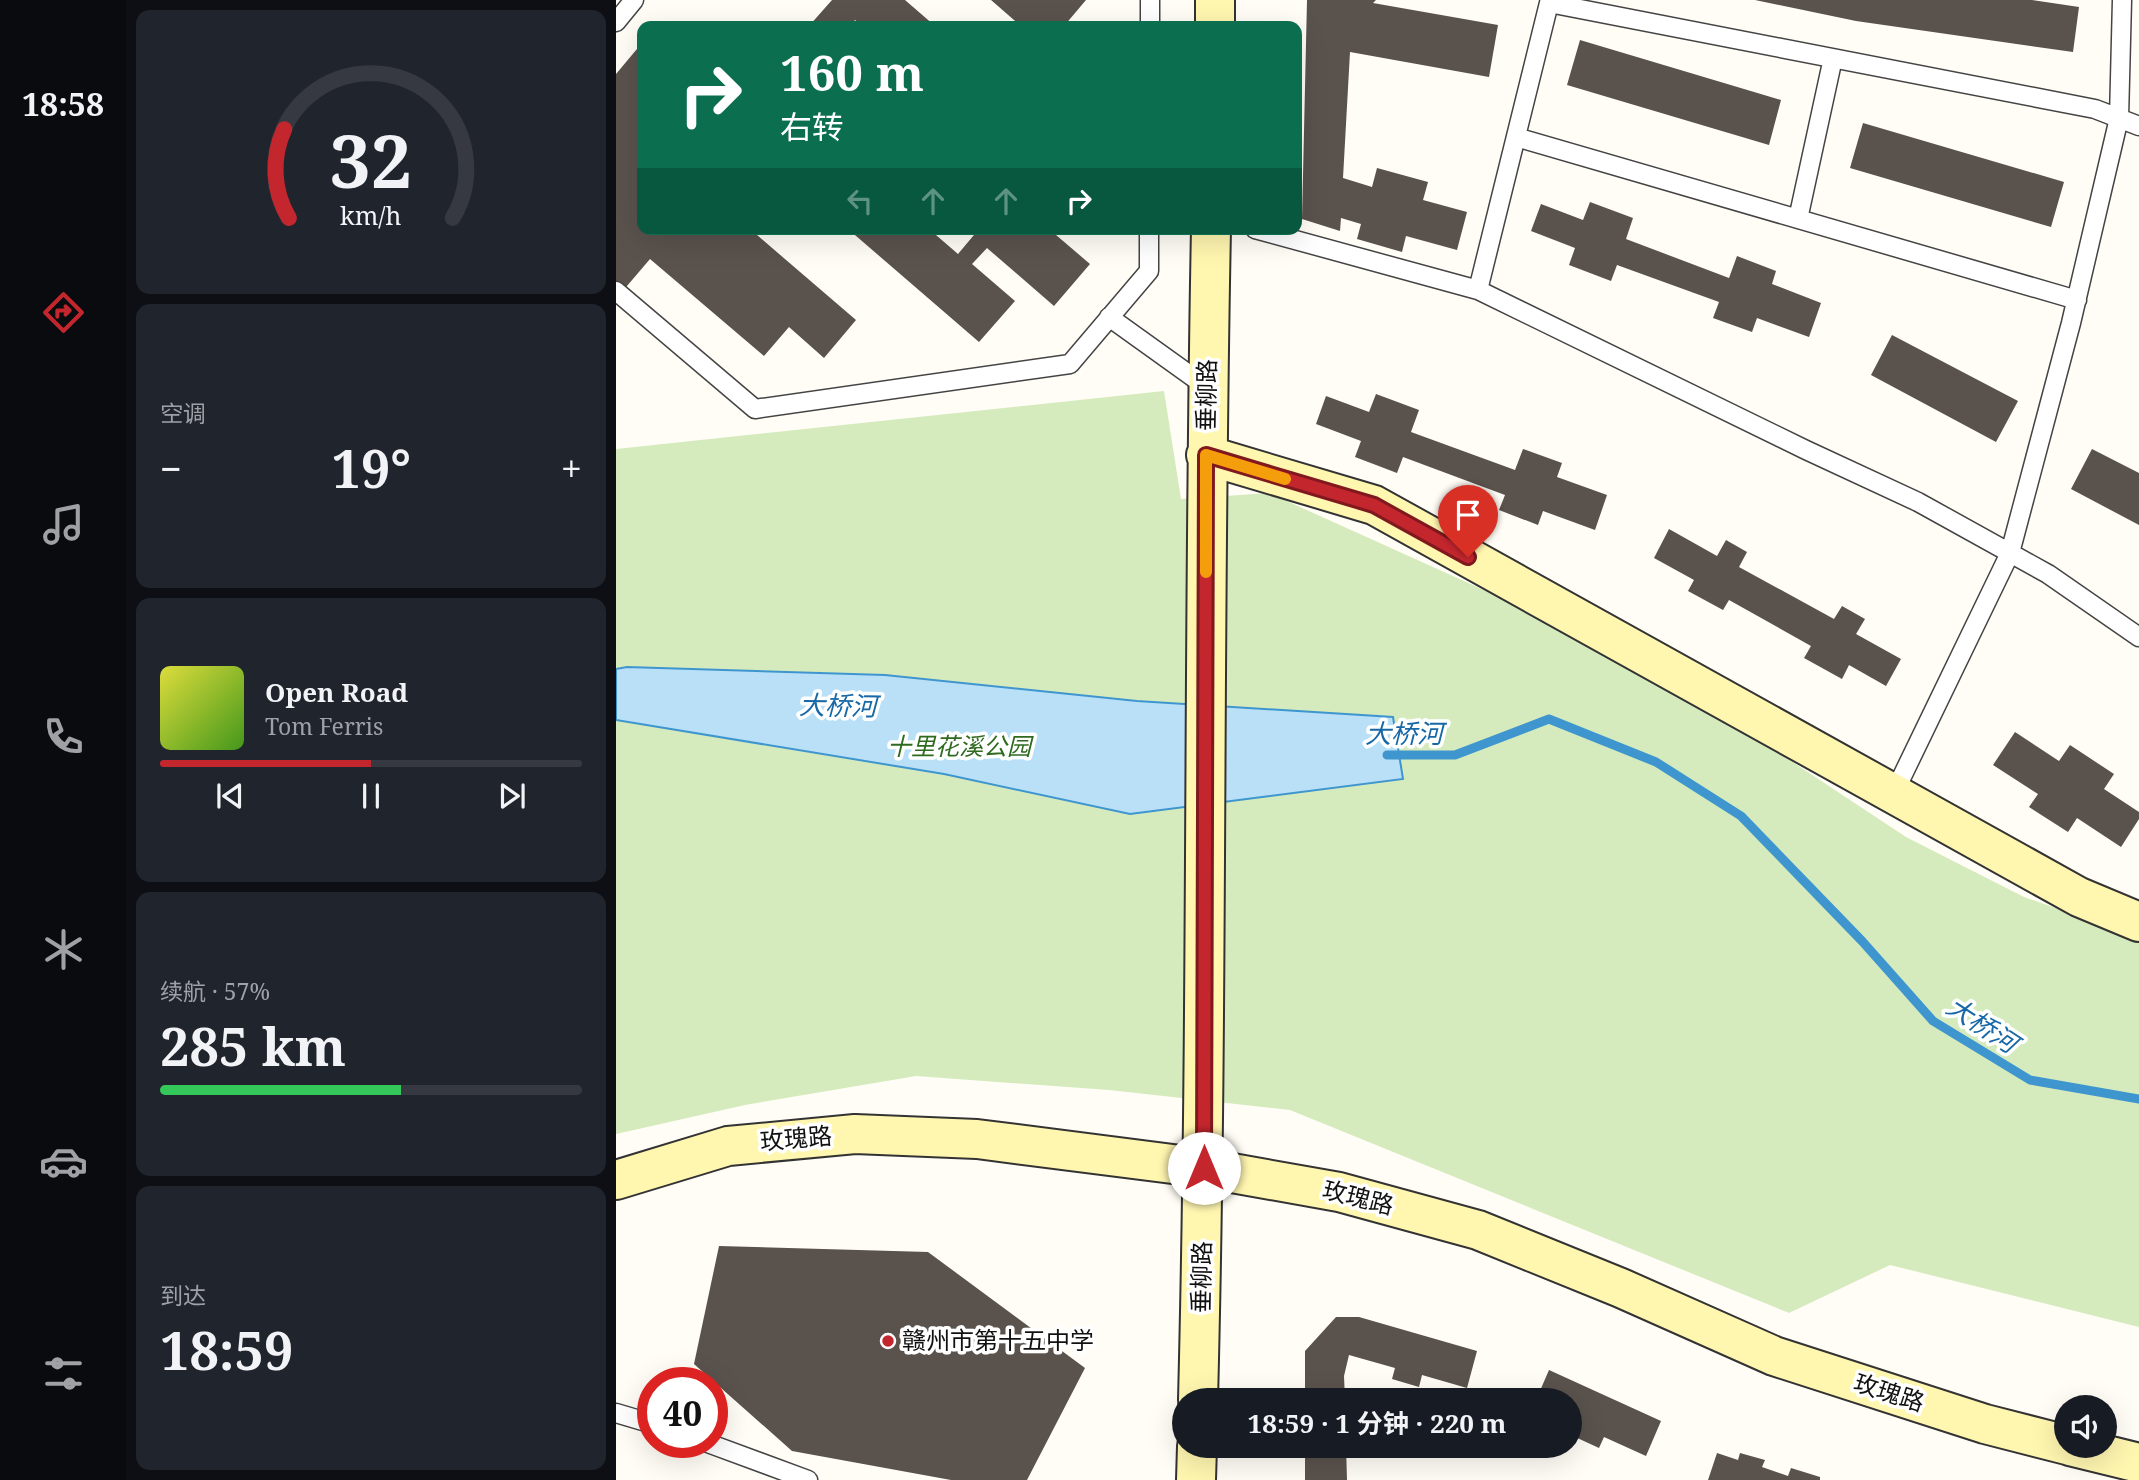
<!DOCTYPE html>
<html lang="zh">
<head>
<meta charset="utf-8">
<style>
	:root { --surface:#171b24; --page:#20242c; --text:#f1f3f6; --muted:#9ea1a6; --line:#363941; --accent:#c4262e }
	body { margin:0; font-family:"Noto Serif","Noto Sans SC",serif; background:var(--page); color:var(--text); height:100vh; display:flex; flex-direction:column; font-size:26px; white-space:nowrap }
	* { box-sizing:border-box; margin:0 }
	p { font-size:23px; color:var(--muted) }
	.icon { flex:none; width:38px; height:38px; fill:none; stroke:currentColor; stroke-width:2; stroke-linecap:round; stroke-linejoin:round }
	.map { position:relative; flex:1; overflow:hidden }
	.details { display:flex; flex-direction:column; gap:10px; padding:10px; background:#0d0f14; width:490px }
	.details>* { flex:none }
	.top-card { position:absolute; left:21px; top:21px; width:665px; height:214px; border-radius:14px; box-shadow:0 7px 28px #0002; background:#0b6e4f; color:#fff; overflow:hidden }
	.tools { position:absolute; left:1438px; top:1395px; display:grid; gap:14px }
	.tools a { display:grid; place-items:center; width:63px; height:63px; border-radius:50%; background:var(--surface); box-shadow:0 7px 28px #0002; font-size:35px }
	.speed { position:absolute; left:21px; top:1367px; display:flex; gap:14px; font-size:35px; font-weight:700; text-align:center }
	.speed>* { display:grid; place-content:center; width:91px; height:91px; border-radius:50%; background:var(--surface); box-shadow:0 7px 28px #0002; line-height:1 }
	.speed .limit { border:10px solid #d22; background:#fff; color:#111 }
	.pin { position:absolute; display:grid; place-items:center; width:60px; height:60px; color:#fff; margin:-72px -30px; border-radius:50% 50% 50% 0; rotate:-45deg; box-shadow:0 0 7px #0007 }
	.pin .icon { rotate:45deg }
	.me { position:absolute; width:77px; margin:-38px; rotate:0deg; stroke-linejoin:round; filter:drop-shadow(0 0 5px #0008) }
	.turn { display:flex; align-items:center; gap:24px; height:147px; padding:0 28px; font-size:32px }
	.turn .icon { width:91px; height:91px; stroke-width:2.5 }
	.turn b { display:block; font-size:49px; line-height:60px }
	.lanes { display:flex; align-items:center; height:66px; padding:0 28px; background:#0003; justify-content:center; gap:35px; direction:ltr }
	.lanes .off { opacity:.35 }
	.big { font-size:52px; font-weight:700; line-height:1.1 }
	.details .tile { flex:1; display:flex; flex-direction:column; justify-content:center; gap:10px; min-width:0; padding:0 24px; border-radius:14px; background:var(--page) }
	.details .dial { align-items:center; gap:0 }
	.dial svg { height:182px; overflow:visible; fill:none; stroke:var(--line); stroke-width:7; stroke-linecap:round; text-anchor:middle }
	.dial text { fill:var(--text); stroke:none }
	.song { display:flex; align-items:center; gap:21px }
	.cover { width:84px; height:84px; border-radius:10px; background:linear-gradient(135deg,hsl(60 70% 55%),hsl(100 70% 35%)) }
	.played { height:7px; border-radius:4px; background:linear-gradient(90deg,var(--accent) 50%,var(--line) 50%) }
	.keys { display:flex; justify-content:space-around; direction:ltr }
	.heat { display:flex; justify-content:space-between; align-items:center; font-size:38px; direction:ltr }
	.charge { height:10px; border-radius:5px; background:linear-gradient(90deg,#34c759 57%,var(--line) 0) }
	.trip { position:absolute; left:556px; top:1388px; width:410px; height:70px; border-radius:35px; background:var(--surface); box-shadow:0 7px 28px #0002; font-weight:700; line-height:70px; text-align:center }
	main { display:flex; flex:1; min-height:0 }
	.dock { display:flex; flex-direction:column; width:126px; justify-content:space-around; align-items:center; background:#090b0e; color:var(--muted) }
	.dock .icon { width:49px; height:49px }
	.dock .selected { color:var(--accent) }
	.dock b { font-size:32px; color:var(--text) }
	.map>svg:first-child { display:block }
</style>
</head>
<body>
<main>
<nav class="dock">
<b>18:58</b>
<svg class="icon selected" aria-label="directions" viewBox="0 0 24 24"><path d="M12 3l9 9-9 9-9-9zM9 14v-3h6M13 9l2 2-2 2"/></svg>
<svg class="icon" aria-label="music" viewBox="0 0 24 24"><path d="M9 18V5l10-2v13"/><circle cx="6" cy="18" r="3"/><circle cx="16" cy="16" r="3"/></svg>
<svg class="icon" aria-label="phone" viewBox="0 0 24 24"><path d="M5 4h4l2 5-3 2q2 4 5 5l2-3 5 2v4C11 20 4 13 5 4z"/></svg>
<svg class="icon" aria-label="climate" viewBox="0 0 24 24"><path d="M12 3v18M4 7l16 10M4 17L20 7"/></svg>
<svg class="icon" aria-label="car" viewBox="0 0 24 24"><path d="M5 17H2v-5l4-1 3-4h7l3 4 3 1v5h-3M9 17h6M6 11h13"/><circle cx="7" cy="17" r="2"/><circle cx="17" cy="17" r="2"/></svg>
<svg class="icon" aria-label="filters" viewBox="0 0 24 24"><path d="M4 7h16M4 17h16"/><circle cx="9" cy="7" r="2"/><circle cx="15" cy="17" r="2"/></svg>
</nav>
<section class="details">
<div class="tile dial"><svg viewBox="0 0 100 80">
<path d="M14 69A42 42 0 1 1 86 69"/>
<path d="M14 69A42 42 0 0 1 12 30" stroke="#c4262e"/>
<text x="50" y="56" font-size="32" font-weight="700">32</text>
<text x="50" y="72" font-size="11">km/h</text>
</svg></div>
<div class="tile"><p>空调</p>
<div class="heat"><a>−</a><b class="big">19°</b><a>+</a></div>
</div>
<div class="tile">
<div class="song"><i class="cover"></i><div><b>Open Road</b><p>Tom Ferris</p></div></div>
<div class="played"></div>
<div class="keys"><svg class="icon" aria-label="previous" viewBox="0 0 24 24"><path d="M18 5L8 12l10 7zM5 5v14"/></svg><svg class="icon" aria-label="pause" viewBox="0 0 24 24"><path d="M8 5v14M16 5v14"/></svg><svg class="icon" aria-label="next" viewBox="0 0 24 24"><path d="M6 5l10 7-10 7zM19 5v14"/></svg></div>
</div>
<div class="tile"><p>续航 · 57%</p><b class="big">285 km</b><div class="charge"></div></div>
<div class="tile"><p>到达</p><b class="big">18:59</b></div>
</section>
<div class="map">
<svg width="1523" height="1480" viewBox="0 0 1523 1480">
	<rect width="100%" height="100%" fill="#fffdf5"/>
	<!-- green -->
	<path fill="#d5ebbd" d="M548,391L565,499L653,493L921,614L1095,708L1290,837L1408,897L1523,938V1327L1274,1265L1173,1313L674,1110L493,1090L300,1076L129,1105L0,1134V449Z"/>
	<!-- water -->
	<path fill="#b9e0f7" stroke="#3f96cf" stroke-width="2" d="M11,667L269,675L521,701L777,717L787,779L514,814L328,774L0,720V669Z"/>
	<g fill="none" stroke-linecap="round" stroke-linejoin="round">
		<!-- stream -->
		<path stroke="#3f96cf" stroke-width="9" d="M771,755H839L933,719L1040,762L1125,816L1246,941L1317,1021L1414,1080L1523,1099"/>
	</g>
	<!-- building -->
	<path fill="#5a524d" d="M216,0H289L319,26H246L239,20L234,26H193Z
		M375,0H470L448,26H405Z
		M691,0H760L757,3L882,25L873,77L734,52L727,178L756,187L761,168L812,182L807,200L851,212L841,250L790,236L786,252L741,239L745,224L725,218L724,231L686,219Z
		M1139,0H1416L1463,7L1457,52L1240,21Z
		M964,40L1165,100L1153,145L951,85Z
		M26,43V229H134L240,320L208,358L173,327L148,356L34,259L5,293L0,289V74Z
		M1247,123L1448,182L1435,227L1234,168Z
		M974,202L1017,218L1010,239L1113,278L1121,256L1160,271L1156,284L1205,303L1193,337L1141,318L1136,332L1097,318L1103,302L1001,265L995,281L953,265L959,248L915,231L925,204L967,220Z
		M232,229H313L342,254L363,229H433L474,264L438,306L371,248L356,264L399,301L363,342Z
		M1276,335L1402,401L1380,442L1255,375Z
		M760,394L803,410L795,432L899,470L907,449L946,463L941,477L991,495L979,530L927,511L922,525L883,510L889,495L787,457L781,473L739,457L745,441L700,424L710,396L753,412Z
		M1476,449L1523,473V525L1455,489Z
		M1053,529L1101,556L1110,540L1131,552L1123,567L1218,619L1226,606L1249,619L1240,634L1285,659L1270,686L1233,665L1226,679L1188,658L1195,646L1113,600L1107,610L1072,591L1078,580L1038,558Z
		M1399,732L1443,761L1454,745L1498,774L1488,789L1523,812V819L1505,847L1461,818L1452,832L1413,807L1422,794L1377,765Z
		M103,1246L312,1252L469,1368L411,1480H335L176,1451L78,1364Z
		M720,1317H743L861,1351L851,1388L806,1375L803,1387L776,1379L779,1368L733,1355L728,1376L729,1400H689V1351Z
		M933,1370L1045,1421L1030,1456L988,1437L983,1448L957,1436L961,1426L954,1423V1400H920Z
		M689,1446H730L731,1480H689Z
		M1101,1453L1122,1460L1124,1453L1149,1460L1146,1467L1172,1476L1175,1468L1204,1477V1480H1092Z"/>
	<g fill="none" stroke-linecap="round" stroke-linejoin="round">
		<!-- lane casing -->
		<g stroke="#444" stroke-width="21">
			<path id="lane" d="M0,22L18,0
				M534,26V0
				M900,137L1461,300
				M1182,219L1217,58
				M639,229L862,290L1190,450L1302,502L1432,574L1523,637
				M862,290L933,3L1479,109L1523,126
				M0,291L139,409L454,364L533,271V229
				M493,317L592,388
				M1278,793L1394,553L1455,323L1503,118L1506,0
				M0,1413L37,1424
				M89,1442L192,1480"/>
		</g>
		<!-- secondary casing -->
		<g stroke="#333" stroke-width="42">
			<path id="secondary" d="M599,26V0
				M590,455L758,505L1463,897L1523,922
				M0,1180L112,1146L239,1134L361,1139L588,1168L723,1192L862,1230L1005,1288L1158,1356L1369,1424L1451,1445
				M582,1400C592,1010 587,619 595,229
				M1454,1446L1523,1463
				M580,1480L581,1446"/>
		</g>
		<!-- lane -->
		<use href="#lane" stroke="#fff" stroke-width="18"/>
		<!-- secondary -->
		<use href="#secondary" stroke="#fff6b0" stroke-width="38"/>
	</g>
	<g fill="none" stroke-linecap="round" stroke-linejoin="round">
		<!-- route casing -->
		<g stroke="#7f191e" stroke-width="18">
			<path id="route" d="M588,1168L590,455L758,505L852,557"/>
		</g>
		<!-- route -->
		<use href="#route" stroke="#c4262e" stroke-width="12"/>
		<!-- slow -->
		<path stroke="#f59e0b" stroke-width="12" d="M590,572V455L669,479"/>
	</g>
	<!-- markers -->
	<circle fill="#c4262e" stroke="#fff" stroke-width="2.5" cx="272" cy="1341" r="7"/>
	<g text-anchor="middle" stroke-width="7" stroke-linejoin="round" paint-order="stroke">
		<!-- street labels -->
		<g font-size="24" fill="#111" stroke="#fff">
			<text transform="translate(591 395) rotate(-89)" y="8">垂柳路</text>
			<text transform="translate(180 1139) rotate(-5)" y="8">玫瑰路</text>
			<text transform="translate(742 1198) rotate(14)" y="8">玫瑰路</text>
			<text transform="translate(586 1277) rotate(-89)" y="8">垂柳路</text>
			<text transform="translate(1273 1393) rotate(18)" y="8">玫瑰路</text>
		</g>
		<!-- park labels -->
		<g font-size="24" font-style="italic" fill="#2f6b1f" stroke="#fff">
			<text x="343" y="755">十里花溪公园</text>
		</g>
		<!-- poi labels -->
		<g font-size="24" fill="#111" stroke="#fff" text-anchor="start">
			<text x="286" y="1349">赣州市第十五中学</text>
		</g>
		<!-- water labels -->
		<g font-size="26" font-style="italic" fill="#1768a6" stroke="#fff">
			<text transform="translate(222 706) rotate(1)" y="9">大桥河</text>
			<text x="788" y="743">大桥河</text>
			<text transform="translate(1366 1025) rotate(33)" y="9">大桥河</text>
		</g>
	</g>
</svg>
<div class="tools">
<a><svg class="icon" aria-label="sound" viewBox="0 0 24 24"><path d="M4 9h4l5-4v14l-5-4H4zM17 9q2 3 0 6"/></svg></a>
</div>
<div class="speed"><div class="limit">40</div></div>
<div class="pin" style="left:852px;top:557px;background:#d93025"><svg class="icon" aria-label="arrive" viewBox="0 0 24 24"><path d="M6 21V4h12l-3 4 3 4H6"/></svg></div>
<svg class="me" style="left:588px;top:1168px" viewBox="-20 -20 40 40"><circle r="19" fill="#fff"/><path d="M0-13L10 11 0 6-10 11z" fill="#c4262e"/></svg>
<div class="trip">18:59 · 1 分钟 · 220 m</div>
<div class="top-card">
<div class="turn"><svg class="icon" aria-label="right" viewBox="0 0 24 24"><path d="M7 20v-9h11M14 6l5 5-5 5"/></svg><div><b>160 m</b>右转</div></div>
<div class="lanes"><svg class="icon off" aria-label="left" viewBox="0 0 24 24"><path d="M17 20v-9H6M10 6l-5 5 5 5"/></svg><svg class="icon off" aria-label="ahead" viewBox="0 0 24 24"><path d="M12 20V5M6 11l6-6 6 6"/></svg><svg class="icon off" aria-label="ahead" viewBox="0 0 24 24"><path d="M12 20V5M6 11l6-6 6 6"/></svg><svg class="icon" aria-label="right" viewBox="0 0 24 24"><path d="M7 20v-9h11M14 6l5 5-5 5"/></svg></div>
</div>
</div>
</main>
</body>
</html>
